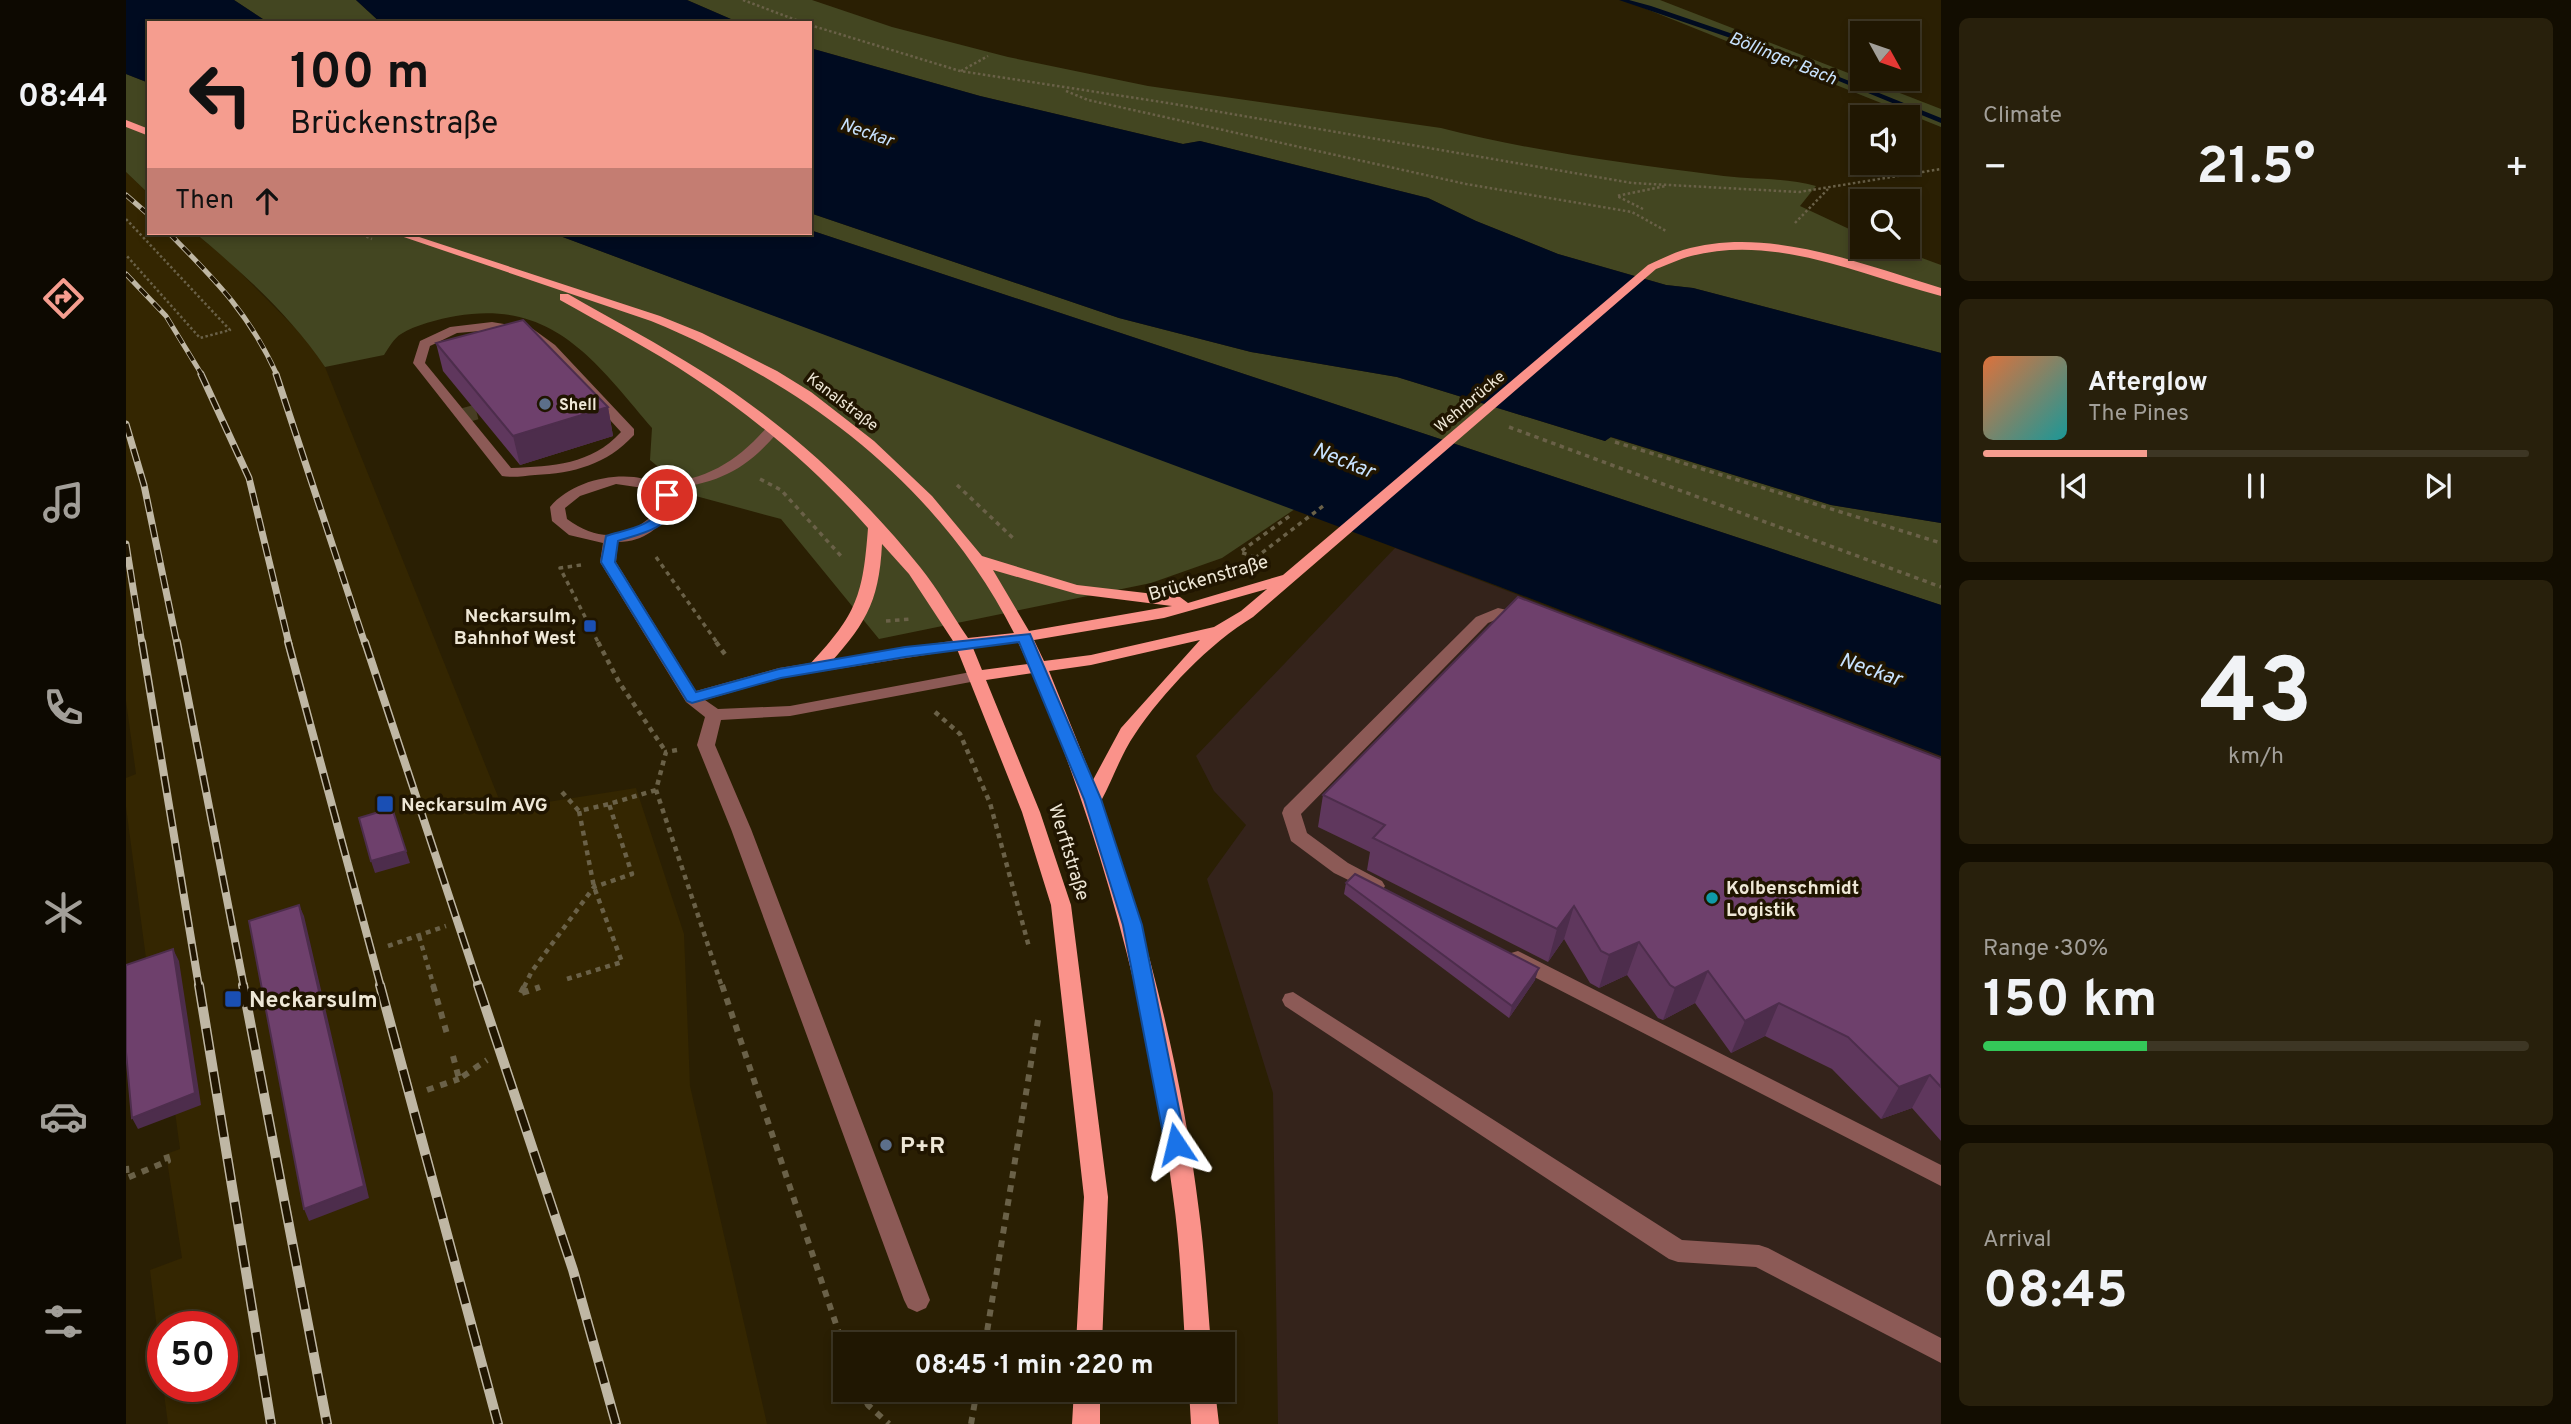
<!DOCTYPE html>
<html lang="en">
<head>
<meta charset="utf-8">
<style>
	:root { --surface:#201702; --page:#28200c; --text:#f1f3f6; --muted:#a29f99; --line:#3d3624; --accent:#f59d8f }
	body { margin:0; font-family:Overpass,sans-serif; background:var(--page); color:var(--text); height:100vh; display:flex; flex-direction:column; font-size:26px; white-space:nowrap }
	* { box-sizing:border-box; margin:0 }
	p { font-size:23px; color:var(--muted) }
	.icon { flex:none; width:38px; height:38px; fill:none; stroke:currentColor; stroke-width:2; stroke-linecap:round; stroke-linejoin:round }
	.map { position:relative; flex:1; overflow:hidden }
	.drawer { display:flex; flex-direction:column; gap:18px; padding:18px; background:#120d01; width:630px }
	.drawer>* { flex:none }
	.banner { position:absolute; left:21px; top:21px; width:665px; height:214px; border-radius:0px; box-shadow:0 4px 10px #0003,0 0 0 2px var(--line); background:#f59d8f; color:#111; overflow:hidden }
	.needle { width:46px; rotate:130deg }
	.controls { position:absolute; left:1724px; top:21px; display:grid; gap:14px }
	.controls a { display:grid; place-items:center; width:70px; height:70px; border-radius:0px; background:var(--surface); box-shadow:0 4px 10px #0003,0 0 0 2px var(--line); font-size:35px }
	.speed { position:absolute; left:21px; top:1311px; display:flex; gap:14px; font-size:35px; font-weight:700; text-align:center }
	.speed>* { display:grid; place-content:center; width:91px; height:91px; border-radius:50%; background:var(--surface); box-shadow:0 4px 10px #0003,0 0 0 2px var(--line); line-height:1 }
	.speed .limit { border:10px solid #d22; background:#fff; color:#111 }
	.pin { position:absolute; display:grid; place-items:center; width:60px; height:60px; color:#fff; margin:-30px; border:4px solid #fff; border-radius:50%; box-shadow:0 2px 7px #0007 }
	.me { position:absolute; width:77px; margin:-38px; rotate:350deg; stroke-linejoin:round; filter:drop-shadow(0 0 5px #0008) }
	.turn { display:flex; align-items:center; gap:24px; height:147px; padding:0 28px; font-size:32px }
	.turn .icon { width:91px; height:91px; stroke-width:2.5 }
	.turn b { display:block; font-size:49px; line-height:60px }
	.then { display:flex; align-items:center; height:66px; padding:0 28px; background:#0003; gap:14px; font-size:26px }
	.big { font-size:52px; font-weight:700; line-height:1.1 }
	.drawer .widget { flex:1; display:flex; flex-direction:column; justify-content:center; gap:10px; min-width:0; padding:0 24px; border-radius:10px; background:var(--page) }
	.drawer .dial { align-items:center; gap:0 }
	.dial b { font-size:91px; line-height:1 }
	.song { display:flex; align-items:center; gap:21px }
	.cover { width:84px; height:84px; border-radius:10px; background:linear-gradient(135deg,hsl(20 70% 55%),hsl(180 70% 35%)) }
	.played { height:7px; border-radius:4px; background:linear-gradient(90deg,var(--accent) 30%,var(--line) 30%) }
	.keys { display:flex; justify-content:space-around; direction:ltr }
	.heat { display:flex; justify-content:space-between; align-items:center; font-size:38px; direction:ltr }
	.charge { height:10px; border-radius:5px; background:linear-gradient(90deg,#34c759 30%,var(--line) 0) }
	.trip { position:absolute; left:707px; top:1332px; width:402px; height:70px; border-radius:0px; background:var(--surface); box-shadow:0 4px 10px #0003,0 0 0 2px var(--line); font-weight:700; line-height:70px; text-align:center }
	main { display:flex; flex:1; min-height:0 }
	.tab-bar { display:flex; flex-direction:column; width:126px; justify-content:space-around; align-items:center; background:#0d0901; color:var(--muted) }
	.tab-bar .icon { width:49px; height:49px }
	.tab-bar .on { color:var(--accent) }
	.tab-bar b { font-size:32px; color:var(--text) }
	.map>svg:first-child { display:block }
</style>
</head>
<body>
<main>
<nav class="tab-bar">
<b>08:44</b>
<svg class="icon on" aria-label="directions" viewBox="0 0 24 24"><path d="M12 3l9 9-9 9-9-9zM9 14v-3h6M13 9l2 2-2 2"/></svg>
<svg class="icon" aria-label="music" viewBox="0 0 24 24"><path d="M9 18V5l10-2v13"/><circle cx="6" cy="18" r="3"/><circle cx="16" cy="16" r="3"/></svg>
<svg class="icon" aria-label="phone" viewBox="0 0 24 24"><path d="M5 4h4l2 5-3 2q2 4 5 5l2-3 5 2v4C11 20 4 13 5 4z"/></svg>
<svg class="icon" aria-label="climate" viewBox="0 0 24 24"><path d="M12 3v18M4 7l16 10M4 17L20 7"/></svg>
<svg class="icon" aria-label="car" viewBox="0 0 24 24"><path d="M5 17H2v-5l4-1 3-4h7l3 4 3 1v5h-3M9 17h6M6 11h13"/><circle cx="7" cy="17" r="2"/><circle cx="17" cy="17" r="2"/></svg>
<svg class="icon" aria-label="filters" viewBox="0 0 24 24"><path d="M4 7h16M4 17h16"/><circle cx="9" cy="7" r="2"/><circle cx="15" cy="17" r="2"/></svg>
</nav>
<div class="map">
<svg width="1815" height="1424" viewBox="0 0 1815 1424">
	<rect width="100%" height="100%" fill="#2a1f03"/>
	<!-- built -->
	<path fill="#342601" d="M0,172L23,194V233H69L105,263L181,340L199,367L377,809L510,788L558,934L564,1086L641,1424H42L37,1386H96V1326H37V1380L24,1270L56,1258L40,1154L54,1149L41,1053L32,1049L0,807V778L10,774L0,701Z"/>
	<!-- industrial -->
	<path fill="#34231b" d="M1269,548L1815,756V1424H1152L1147,1093L1081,879L1120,825L1088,791L1070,756Z"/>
	<!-- green -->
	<path fill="#434621" d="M108,0H230L255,23H143Z
		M561,0H686L766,27L882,57L1022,86L1315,128C1405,151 1498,163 1590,175C1622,180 1659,177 1690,186L1674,206L1736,235V247H1766L1815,265V353L1567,288L1540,285L1432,254L1350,221L1302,198L1074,141L1057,144L854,96L684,48V23H614Z
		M1498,0H1534L1815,109V127Z
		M0,74L23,83V194L0,172Z
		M684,213L993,318L1125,352L1271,377L1479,441L1484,437L1705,505L1815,523V605L684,230Z
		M69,233H426L1169,509L1096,558L1025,583L753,639L655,519L566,495L524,460L526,428C470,362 427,299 330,316C313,319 289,325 275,334C268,338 262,349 258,355L199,367C165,316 116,272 69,233Z"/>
	<!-- water -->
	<path fill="#000b20" d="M0,0H108L143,23H23V83L0,74Z
		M230,0H561L614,23H255Z
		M684,48L854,96L1057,144L1074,141L1302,198L1350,221L1432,254L1540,285L1567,288L1815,353V523L1705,505L1485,437L1479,441L1271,377L1125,352L993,318L684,213Z
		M684,230L1815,605V756L1369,585L426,233Z"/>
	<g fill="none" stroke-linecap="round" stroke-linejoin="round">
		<!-- stream -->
		<path fill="#000b20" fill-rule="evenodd" d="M1493,0H1503L1525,6L1604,33L1815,118V123L1625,45Z"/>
		<!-- minor-tunnel -->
		<path stroke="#473d23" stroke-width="15" stroke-dasharray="15 7" stroke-linecap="butt" d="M336,416L373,406"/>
		<!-- path-far3 -->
		<path stroke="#6a6148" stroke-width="2.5" stroke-dasharray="2.5 2.5" stroke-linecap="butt" d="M617,0L678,23
			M684,25L834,71L1042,103L1506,183L1673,192L1815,169
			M835,71L862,56
			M940,91L962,100L1340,184L1506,212L1540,231
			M1517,209L1491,196L1540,186
			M0,219L104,330L74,338L0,255
			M1669,223L1702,189
			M231,233L246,239"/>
		<!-- path-far2 -->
		<path stroke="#6a6148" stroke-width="3.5" stroke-dasharray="4.5 4.5" stroke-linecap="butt" d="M1383,427L1815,587
			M1489,442L1815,543
			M634,479L655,490L715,556
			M831,485L888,539
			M530,557L592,644
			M1129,557L1114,552L1165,515
			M1129,558L1197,506
			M455,565L434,568L473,644
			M760,621L786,619"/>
		<!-- path-far1 -->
		<path stroke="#6a6148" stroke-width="4.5" stroke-dasharray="5 5" stroke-linecap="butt" d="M472,642L493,682L540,752
			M590,642L601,657
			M809,712L834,734L864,803L903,947
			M551,750L540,752L530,790L596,987
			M436,792L453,811
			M293,936L308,987
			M262,946L320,926
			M441,979L496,962L468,887L453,811L483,804
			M398,987L406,971L468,887L506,874L483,804L530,790"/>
		<!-- path -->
		<path stroke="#6a6148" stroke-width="6" stroke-dasharray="7 7" stroke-linecap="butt" d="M307,985L321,1034
			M596,985L719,1351
			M395,993L399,985
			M396,993L414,987
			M327,1056L333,1079L361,1060
			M301,1090L333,1079
			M0,1166L1,1178L42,1161L40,1154
			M859,1344L912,1020
			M735,1390L742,1405L763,1424
			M845,1424L851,1390"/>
		<!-- minor -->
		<path fill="#8c5a56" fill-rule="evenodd" d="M366,322L407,329L429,345L508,429V435C480,465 448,473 409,475C398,476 386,478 376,476L287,363L294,341L324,327ZM366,330L399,335L421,351L495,432C465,465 427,466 385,468L299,363L304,346L331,333Z
			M647,425L652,426V432C618,472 593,482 542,490L551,505L549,508C533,527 519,542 492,542L490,562L570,691L653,668L837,639L845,644L837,649L655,678L579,700L592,709L664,706L850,671L859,676L850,681L664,716L595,720L589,745L625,829L804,1300L800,1308L791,1312L782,1308L778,1300L605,829L571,745L579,717L560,702L474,562L477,543L443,535L426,521L424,507C443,484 479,474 508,477C517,478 526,482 535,482C580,482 614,459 642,426ZM490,484L524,489L536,505C509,537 477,546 441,519L439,508L454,496Z
			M1372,608L1403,615L1405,618L1397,623L1374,618L1362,623L1175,814L1181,833L1222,863L1256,881L1259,886L1256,891L1249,893L1208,873L1165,841L1156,813L1158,808L1350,617Z
			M1392,951L1815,1165V1186L1385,965L1382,959L1385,953Z
			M1167,992L1556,1240L1633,1245L1642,1248L1815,1338V1363L1630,1267L1552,1262L1543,1259L1159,1006L1156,1000L1159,994Z"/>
		<!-- major -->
		<path fill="#fa928a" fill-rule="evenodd" d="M0,120L23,129V136L0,127Z
			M266,233H281L534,316L576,333L651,371L685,392L748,441L806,496L856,556L951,585L1054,597L1062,603L1157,575L1522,265C1533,260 1545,254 1557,250C1641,225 1735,264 1815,288V296C1734,275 1650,234 1565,256C1553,259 1541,265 1530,269L1127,617C1084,643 1037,692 1009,734C995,754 987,779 975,801C1021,933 1056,1071 1073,1211C1079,1255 1081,1300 1085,1344H1059C1056,1294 1054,1245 1047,1196C1024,1016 977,840 907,673L860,680L914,812L945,905L982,1197L976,1344H950L958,1197L925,905L896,812L829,644L783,574L756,544C753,605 738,626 697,671H685L683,667L685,663C731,614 737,595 742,528C692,471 632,420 568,378C525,349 478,325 434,300V294H442C487,320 533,344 577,372C659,424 734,492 794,567C812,589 826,615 842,638L888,633C813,484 676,383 525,321ZM867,570L951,594L1046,606L903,631ZM1141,589L1115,611L1088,627L965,655L918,661L908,640L1038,618ZM1074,640L995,728L967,780L923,671L965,665ZM892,642L902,664L856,670L847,648Z
			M948,1390H974V1424H946Z
			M1063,1390H1089L1093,1424H1065Z"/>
		<!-- rail-far3 casing -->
		<g stroke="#bfb7a4" stroke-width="5">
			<path id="rail-far3" d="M0,195L23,215
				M43,233C90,281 123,313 151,375
				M0,274L40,316L76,375"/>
		</g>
		<!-- rail-far2 casing -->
		<g stroke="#bfb7a4" stroke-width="7">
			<path id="rail-far2" d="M75,374L123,478L163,644
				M150,374L239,644
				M0,424L18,485L51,644
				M0,544L16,644"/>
		</g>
		<!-- rail-far1 casing -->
		<g stroke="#bfb7a4" stroke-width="8">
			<path id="rail-far1" d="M16,642L73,987
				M51,642L118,987
				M162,642L255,987
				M239,642L353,987"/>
		</g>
		<!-- rail casing -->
		<g stroke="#bfb7a4" stroke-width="10">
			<path id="rail" d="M73,985L145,1424
				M117,985L201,1424
				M254,985L372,1424
				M352,985L447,1270L490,1424"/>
		</g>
		<!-- rail-far3 -->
		<use href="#rail-far3" stroke="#201500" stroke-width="3.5" stroke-dasharray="10" stroke-linecap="butt"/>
		<!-- rail-far2 -->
		<use href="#rail-far2" stroke="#201500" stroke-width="4.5" stroke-dasharray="13" stroke-linecap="butt"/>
		<!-- rail-far1 -->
		<use href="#rail-far1" stroke="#201500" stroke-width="5" stroke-dasharray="17" stroke-linecap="butt"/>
		<!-- rail -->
		<use href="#rail" stroke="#201500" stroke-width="7" stroke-dasharray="22" stroke-linecap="butt"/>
	</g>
	<!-- wall -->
	<path fill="#5f375d" d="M310,343L482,407L487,436L394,465L317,371Z
		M1815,759V1141L1786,1108L1755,1119L1706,1069L1639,1036L1605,1053L1569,1003L1537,1020L1532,1018L1501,975L1473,988L1464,983L1438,939L1422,962L1241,870L1244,852L1192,827L1197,795Z
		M1220,883L1409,980L1383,1018L1218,894Z"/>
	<!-- shaded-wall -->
	<path fill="#4d2d4c" d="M482,407L487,436L394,465L387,436Z
		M266,808L284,863L249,873L245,861Z
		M173,905L178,916L243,1198L183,1221L178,1209Z
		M1448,906L1438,939L1422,962L1431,929Z
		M1513,942L1501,975L1473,988L1483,955Z
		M47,949L53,961L75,1105L12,1129L6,1118Z
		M1413,968L1409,980L1383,1018L1386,1006Z
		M1582,971L1569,1003L1537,1020L1549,988Z
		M1653,1003L1639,1036L1605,1053L1619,1021Z
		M1804,1075L1786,1108L1755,1119L1773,1087Z"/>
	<!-- building -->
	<path fill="#6e406c" stroke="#4d2d4c" stroke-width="2" d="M397,320L482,407L387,436L310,343Z
		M1392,597L1815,759V1087L1804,1075L1773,1087L1722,1037L1653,1003L1619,1021L1582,971L1549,988L1544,985L1513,942L1483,955L1475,951L1448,906L1431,929L1247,838L1259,825L1197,795Z
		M266,808L280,851L245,861L233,818Z
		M1229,874L1413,968L1386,1006L1220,883Z
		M173,905L238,1186L178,1209L123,921Z
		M47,949L69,1093L6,1118L0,1052V965Z"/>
	<!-- route -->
	<path fill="#1a73e8" stroke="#114b97" stroke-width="2" d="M541,491L548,495L551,505C539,530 517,533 492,541L489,562L570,692L653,669L779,647L904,634L975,799L1016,925L1060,1144L1057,1151L1050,1153L1042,1151L1039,1144L997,925L958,799L893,642L779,657L655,678L566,703L561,701L475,562L480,536C502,529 527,527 537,505L534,495Z"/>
	<!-- markers -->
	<g fill="#5c6f8a" stroke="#201500" stroke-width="2.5">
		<circle cx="419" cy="404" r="7"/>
		<circle cx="760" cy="1145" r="7"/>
	</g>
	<g fill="#1a4fb4" stroke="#201500" stroke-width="2.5">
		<rect x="457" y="619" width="14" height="14" rx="3.5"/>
		<rect x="250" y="795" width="18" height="18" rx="3.5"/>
		<rect x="98" y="990" width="18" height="18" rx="3.5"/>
	</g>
	<circle fill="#0f9aa8" stroke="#201500" stroke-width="2.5" cx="1586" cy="898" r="7"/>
	<g text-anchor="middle" stroke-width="7" stroke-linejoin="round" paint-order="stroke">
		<!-- far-street labels -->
		<g font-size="16" fill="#eee7d6" stroke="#201500">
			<text transform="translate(717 401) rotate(37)" y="6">Kanalstraße</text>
			<text transform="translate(1343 401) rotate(-40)" y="6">Wehrbrücke</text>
		</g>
		<!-- far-poi labels -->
		<g font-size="16" font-weight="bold" fill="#eee7d6" stroke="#201500" text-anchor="start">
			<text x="433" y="410">Shell</text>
		</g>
		<!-- far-water labels -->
		<g font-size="18" font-style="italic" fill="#c8e3ff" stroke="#201500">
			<text transform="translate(1657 58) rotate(22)" y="6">Böllinger Bach</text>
			<text transform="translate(741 132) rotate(19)" y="6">Neckar</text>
		</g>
		<!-- street labels -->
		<g font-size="19" fill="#eee7d6" stroke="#201500">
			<text transform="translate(1082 577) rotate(-16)" y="7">Brückenstraße</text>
			<text transform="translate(944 852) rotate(73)" y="7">Werftstraße</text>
		</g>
		<!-- poi labels -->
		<g font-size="19" font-weight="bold" fill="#eee7d6" stroke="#201500" text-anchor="start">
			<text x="450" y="622" text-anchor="end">Neckarsulm,<tspan x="450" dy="22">Bahnhof West</tspan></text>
			<text x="275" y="811">Neckarsulm AVG</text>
			<text x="1600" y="894">Kolbenschmidt<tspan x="1600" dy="22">Logistik</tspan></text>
		</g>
		<!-- water labels -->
		<g font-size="21" font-style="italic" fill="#c8e3ff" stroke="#201500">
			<text transform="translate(1218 460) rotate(22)" y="7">Neckar</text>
			<text transform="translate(1745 669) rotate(19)" y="7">Neckar</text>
		</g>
		<!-- near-poi labels -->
		<g font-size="23" font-weight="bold" fill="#eee7d6" stroke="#201500" text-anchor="start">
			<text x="123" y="1007">Neckarsulm</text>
			<text x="774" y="1153">P+R</text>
		</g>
	</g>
</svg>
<div class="controls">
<a><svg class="needle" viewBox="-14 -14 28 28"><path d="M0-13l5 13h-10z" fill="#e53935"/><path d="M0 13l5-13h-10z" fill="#a29f99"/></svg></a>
<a><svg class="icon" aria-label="sound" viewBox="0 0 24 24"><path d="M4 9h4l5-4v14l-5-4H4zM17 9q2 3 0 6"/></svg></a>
<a><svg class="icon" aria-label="search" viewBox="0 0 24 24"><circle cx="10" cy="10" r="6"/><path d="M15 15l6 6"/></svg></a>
</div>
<div class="speed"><div class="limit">50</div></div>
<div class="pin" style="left:541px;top:495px;background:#d93025"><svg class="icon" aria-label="arrive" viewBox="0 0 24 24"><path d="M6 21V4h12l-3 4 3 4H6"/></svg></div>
<svg class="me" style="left:1050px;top:1144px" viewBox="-20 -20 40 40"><path d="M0-17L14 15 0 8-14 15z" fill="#1a73e8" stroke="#fff" stroke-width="4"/></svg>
<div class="trip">08:45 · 1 min · 220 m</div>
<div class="banner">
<div class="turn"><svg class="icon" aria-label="left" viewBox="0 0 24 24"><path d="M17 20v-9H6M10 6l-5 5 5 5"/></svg><div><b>100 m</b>Brückenstraße</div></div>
<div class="then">Then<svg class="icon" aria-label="ahead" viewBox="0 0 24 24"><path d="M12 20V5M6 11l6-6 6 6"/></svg></div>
</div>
</div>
<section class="drawer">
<div class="widget"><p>Climate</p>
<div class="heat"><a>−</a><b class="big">21.5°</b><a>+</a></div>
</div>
<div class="widget">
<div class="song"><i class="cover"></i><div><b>Afterglow</b><p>The Pines</p></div></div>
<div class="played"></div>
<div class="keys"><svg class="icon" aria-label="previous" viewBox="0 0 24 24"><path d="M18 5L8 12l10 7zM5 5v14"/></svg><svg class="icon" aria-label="pause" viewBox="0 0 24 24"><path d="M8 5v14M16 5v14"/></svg><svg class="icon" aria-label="next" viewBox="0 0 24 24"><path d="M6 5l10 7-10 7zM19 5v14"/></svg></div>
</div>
<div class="widget dial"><b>43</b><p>km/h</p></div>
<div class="widget"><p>Range · 30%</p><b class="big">150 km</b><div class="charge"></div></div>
<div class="widget"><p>Arrival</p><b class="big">08:45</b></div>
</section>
</main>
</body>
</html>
